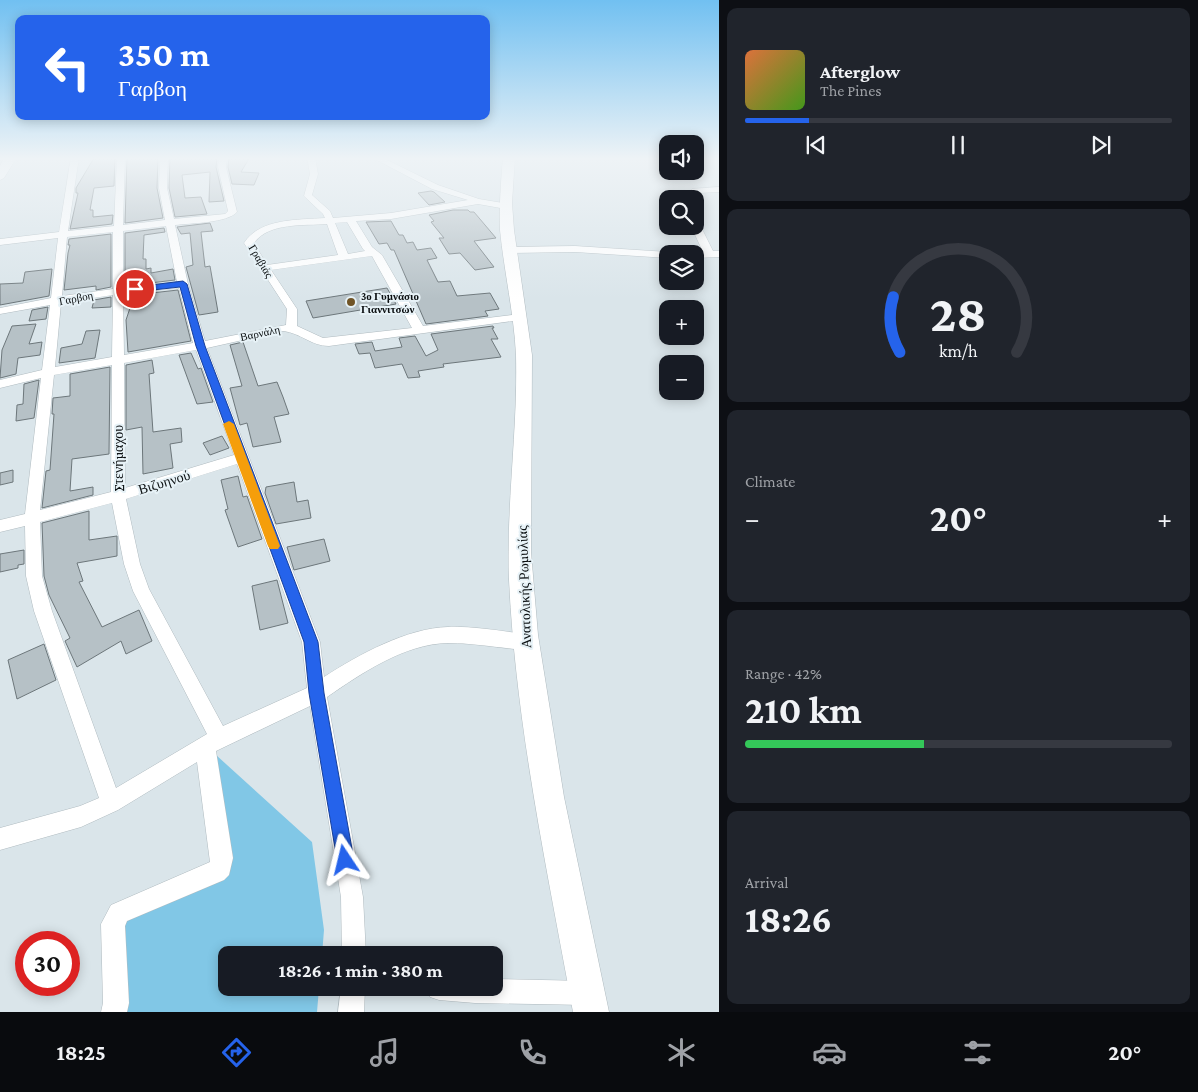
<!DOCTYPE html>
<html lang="en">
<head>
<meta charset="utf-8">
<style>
	:root { --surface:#171b24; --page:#20242c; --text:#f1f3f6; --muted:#9ea1a6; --line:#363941; --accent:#2563eb }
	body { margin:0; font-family:"Crimson Pro",serif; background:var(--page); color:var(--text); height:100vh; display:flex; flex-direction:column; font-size:19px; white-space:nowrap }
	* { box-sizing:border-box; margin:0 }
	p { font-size:16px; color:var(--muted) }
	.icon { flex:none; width:28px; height:28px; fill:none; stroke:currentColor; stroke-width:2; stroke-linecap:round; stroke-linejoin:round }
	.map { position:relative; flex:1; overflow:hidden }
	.details { display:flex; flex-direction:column; gap:8px; padding:8px; background:#0d0f14; width:479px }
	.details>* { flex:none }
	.banner { position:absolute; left:15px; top:15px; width:475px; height:105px; border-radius:10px; box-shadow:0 2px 12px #0003; background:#2563eb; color:#fff; overflow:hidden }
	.controls { position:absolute; left:659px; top:135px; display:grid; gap:10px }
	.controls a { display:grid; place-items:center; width:45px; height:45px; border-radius:10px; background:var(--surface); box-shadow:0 2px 12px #0003; font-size:25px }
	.speed { position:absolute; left:15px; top:931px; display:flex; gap:10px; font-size:25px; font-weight:700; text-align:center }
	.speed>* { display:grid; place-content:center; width:65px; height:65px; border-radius:50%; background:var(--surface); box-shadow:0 2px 12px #0003; line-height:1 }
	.speed .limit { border:8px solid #d22; background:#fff; color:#111 }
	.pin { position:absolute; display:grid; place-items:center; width:42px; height:42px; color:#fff; margin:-21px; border:2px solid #fff; border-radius:50%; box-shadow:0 1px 5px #0007 }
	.me { position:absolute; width:55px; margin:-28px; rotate:350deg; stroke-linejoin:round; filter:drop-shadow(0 0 4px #0008) }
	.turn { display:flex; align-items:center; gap:18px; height:105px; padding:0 20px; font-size:22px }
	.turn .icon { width:65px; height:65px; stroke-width:2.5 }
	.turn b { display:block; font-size:35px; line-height:42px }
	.big { font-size:38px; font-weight:700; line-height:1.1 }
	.details .widget { flex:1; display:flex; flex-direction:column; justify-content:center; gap:8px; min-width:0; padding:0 18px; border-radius:10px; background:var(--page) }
	.details .dial { align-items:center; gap:0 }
	.dial svg { height:130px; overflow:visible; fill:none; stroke:var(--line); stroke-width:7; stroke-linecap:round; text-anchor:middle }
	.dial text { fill:var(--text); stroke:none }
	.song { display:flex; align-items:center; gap:15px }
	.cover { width:60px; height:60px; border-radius:8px; background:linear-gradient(135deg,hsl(20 70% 55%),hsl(100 70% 35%)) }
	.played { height:5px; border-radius:2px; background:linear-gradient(90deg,var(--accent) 15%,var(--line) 15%) }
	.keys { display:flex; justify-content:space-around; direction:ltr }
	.heat { display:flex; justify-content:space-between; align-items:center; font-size:28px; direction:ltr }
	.charge { height:8px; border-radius:4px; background:linear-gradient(90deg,#34c759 42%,var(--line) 0) }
	.trip { position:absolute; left:218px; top:946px; width:285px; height:50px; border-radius:10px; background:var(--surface); box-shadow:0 2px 12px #0003; font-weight:700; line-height:50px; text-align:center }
	.dock { display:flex; height:80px; justify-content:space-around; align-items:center; background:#090b0e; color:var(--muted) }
	.dock .icon { width:35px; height:35px }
	.dock .active { color:var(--accent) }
	.dock b { font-size:22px; color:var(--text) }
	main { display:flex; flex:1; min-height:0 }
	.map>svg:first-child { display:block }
</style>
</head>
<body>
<main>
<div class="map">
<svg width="720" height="1012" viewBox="0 0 720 1012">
	<rect width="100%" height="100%" fill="#dae5ea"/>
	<!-- green -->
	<path fill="#81c7e6" d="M205,745L312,842L324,930L322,955H226V988H319L317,1012H114L115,918L216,872Z"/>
	<!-- building -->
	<path fill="#b6c1c6" stroke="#6d777b" d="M104,157H115L114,186L94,188L90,210H93V217L113,215L112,224L70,229L78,193H76V188L94,158Z
		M127,157H158L157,188L163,218L125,223Z
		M170,157H217L216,167L224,201L209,202L210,172L182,175L185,198L201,197L207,214L175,217L169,188Z
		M229,157H250L241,172L259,173L254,185L232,184L228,167Z
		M431,191L434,192L445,202L429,205L418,193Z
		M453,210H468L470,212H474L496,238L474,241L494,267L475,270L460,253L449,254L439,238H444L431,222L434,221L429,215Z
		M391,221L399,235H403L407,243L413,242L417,250L431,248L437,258L427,260L438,282L450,281L457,296L490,293L499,309L485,311L488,316L426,324L394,250H391L387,243L379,244L366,222Z
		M210,223L213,231L201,232L205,267L210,266L218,312L199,315L186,267L193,265L190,233L181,234L177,227Z
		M164,228L165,232L144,235L143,259H146V269L151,268V273L173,269L175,280L125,286V233Z
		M111,234V287L96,290V286L64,290L68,253L70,245H68L69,239Z
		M52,269L49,296L0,305V284L23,283L25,272Z
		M387,288L396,304L313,318L306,301Z
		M178,290L191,341L128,352L126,320L130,308L126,307L125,296Z
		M111,297V307L92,308L94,300Z
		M48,307L46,319L29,321L32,310Z
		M36,324L29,344L42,342L40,355L18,358L16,374L0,378L2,350L12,326Z
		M493,326L494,328H492L498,339H491L501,357L443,364L444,367L418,371L420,377L408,378L402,364L375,368L370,353L359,354L355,344L372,342L375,351L402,347L399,338L415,336L426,356L438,350L431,334Z
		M100,330L95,358L59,363L61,348L82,344L86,331Z
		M243,342L258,386L277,382L283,397L289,414L274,417L281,442L253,447L247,423L240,425L230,388L242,386L230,345Z
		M191,353L198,369L201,368L213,402L197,404L179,355Z
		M152,360L154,373L149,374L153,432L181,428L182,442L170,444L173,468L143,474L142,427L126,430V365Z
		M110,367L109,454L72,459L70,491L93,487V495L42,508L46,471L50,470L54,414H52L53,398L70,396V374Z
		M39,380L34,418L16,421L17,405L23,404L24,384Z
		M222,436L229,448L210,455L203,443Z
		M13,470V482L0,485V473Z
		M238,476L243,497L247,496L262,539L238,547L225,510L228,509L221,480Z
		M294,482L297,502L308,500L311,518L276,524L265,493L266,487Z
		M89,511V540L117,536V556L77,563L83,581L79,582L102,627L139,610L152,641L126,654L121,641L77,667L65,641L70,638L49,595L44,576L42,523Z
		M324,539L330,561L294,570L287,547Z
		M24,550V564L18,565V568L0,572V554Z
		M277,580L288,623L260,630L252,586Z
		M44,644L56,680L17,699L8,660Z"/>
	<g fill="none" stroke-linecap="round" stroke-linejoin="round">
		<!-- street casing -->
		<g stroke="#b0bbc0" stroke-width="1">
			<path id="street" d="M71,157H79L68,231L114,226L117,157H125L123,225L165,220L159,188L160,157H168L167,188L174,219L225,214L228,211L218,167L219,157H227L226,167L237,212C227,223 191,223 175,225L188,284L205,341L286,325L287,309L244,243C260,218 298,220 325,218L323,214L304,196L310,174L307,157H315L318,174L312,195L330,211L333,218L391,213L468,200L432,189L371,157H381L438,185L479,199L509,204V208L506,209L478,204L391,219L356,221L372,247L382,255L423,326L520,314L526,317L520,320L329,346C311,346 301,333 283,331L207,348L320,642L324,677C358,655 407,628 448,627C473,626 500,631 525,634L531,636L534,642L531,648L525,650C500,648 474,643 448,643C404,644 362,673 327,697L363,897L366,955H342L341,897L310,706L216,751L233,858L229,875L224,880L127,921L125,926L129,1003L127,1012H101L103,1003L101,924L111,905L210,862L197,762L118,810L81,827L0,850V828L80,806L99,798L34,611L26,576L25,526L0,532V520L25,514L41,378L0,388V380L42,370L50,305L0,314V308L51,298L58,238L0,245V239L59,232ZM347,222L363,249L365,251L348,254L335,223ZM327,224L338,255L267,265L254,243C269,222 304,226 327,224ZM166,226L177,282L123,288V231ZM113,232V289L62,296L67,237ZM372,256L412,328L323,338L297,326V309L271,270ZM179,288L193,343L124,355L123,294ZM113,295L112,357L55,367L61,303ZM196,350L234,455L125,488L124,363ZM112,365L111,492L40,510L54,375ZM237,464L302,642L307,688L223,726L149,589L140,564L126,499ZM112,503L124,564L133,591L207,734L116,788L52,611L42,576L40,522Z
				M720,187V192L698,193L695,200L687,199L692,189Z
				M695,222L700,225L713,251H720V257L695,258V254H691L703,252L691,226H695Z
				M575,246L668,252L672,254H668V258L575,252L509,253L504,250L509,247Z
				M494,979L587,981L596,984L599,993L596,1002L587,1005L475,1003L439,1000L430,997L427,988H494Z
				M341,988H365L364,1012H338Z"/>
		</g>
		<!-- secondary casing -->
		<g stroke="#b0bbc0" stroke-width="1">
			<path id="secondary" d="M5,157H17L4,178L0,180V166Z
				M503,157H515L512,203L514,230L532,355L531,552L538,635L564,797L609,1012H573C547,869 516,726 509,580C506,505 518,430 516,355C514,313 504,272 500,230C499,206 501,181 503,157Z"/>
		</g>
		<!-- street -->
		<use href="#street" fill="#fff" fill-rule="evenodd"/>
		<!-- secondary -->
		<use href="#secondary" fill="#fff" fill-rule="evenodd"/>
	</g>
	<!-- sky -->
	<linearGradient id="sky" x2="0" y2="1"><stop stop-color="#71c0f1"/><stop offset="0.53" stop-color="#eef3f6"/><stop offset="1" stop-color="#eef3f6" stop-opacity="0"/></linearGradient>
	<rect width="720" height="299" fill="url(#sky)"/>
	<!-- route -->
	<path fill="#2563eb" stroke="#184099" d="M183,281L187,284L205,346L318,642L324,693L354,860L351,866L345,868L339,866L337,860L309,693L304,642L196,346L180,287L135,292L131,289L135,287Z"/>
	<!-- slow -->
	<path fill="#f59e0b" d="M229,421L234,424L280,546L278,549H270L268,546L223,424Z"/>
	<!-- markers -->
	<circle fill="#705426" stroke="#e7f2f7" stroke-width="2" cx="351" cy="302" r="5"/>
	<g text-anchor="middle" stroke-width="4" stroke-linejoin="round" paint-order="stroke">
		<!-- far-street labels -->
		<g font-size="11" fill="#0b0f11" stroke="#e7f2f7">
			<text transform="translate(261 261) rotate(59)" y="4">Γραβιάς</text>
			<text transform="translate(76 298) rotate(-11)" y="4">Γαρβοη</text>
			<text transform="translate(260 333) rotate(-12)" y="4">Βαρνάλη</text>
		</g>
		<!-- far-poi labels -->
		<g font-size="11" font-weight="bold" fill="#0b0f11" stroke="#e7f2f7" text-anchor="start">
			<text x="361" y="300">3ο Γυμνάσιο<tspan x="361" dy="13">Γιαννιτσών</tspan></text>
		</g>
		<!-- street labels -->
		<g font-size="14" fill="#0b0f11" stroke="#e7f2f7">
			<text transform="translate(118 458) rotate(-90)" y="5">Στενήμαχου</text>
			<text transform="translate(164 482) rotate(-17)" y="5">Βιζυηνού</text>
			<text transform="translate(524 587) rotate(-92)" y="5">Ανατολικής Ρωμυλίας</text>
		</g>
	</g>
</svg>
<div class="controls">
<a><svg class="icon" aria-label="sound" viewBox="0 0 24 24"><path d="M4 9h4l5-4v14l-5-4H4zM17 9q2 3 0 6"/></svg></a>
<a><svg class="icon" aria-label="search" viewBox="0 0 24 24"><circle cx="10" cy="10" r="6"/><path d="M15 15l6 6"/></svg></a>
<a><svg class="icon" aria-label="layers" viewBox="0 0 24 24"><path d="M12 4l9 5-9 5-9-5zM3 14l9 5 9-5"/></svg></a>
<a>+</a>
<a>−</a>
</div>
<div class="speed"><div class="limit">30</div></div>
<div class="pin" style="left:135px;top:289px;background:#d93025"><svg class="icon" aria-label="arrive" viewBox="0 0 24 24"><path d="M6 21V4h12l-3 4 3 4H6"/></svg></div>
<svg class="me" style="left:345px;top:860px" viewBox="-20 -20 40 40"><path d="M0-17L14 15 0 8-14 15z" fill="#2563eb" stroke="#fff" stroke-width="4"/></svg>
<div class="trip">18:26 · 1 min · 380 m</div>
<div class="banner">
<div class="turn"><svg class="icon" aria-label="left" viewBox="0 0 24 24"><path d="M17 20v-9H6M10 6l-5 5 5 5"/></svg><div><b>350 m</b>Γαρβοη</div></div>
</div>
</div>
<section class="details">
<div class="widget">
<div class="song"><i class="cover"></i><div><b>Afterglow</b><p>The Pines</p></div></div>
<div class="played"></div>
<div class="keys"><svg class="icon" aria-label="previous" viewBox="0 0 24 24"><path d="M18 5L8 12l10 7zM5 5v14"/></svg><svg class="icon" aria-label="pause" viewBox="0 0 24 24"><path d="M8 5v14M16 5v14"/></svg><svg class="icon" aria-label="next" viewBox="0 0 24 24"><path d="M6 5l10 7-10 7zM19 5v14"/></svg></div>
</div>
<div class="widget dial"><svg viewBox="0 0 100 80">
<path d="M14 69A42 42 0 1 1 86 69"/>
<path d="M14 69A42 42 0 0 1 10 35" stroke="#2563eb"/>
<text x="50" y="56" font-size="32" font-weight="700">28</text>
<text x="50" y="72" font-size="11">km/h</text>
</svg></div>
<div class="widget"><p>Climate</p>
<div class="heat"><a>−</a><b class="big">20°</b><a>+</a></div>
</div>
<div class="widget"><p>Range · 42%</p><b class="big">210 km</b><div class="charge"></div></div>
<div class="widget"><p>Arrival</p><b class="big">18:26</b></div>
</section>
</main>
<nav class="dock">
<b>18:25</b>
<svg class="icon active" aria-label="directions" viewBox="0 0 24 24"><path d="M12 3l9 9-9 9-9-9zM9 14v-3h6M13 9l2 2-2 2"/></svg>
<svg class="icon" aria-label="music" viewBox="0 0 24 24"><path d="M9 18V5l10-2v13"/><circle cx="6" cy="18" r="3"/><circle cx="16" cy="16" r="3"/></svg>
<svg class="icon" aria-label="phone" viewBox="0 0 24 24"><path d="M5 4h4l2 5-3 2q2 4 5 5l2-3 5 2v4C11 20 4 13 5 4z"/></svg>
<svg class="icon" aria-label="climate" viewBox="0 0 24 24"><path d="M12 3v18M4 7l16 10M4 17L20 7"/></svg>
<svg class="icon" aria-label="car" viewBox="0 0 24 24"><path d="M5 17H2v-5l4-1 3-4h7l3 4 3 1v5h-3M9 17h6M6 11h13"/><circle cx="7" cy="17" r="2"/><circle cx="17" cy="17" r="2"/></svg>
<svg class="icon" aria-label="filters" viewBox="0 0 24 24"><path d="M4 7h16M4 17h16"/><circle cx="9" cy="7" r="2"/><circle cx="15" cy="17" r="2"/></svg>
<b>20°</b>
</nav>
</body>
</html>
